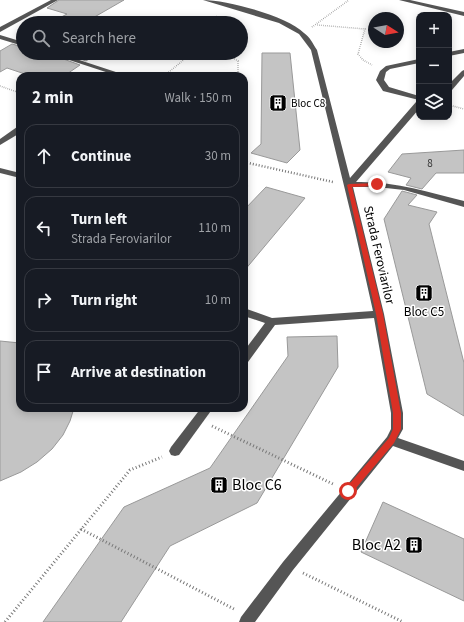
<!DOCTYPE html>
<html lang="en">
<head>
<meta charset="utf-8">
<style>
	:root { --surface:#171b24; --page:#20242c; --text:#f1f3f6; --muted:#9ea1a6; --line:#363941 }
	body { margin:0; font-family:"Source Sans 3",sans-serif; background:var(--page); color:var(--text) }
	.controls { position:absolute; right:12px; top:12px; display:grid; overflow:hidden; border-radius:8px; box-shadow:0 2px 10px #0003 }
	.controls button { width:36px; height:36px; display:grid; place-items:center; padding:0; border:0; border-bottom:1px solid var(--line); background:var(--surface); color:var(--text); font:20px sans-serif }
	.compass { position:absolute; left:368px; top:12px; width:36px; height:36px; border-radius:50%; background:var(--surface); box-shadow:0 2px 10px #0003; rotate:101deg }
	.stop { position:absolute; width:12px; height:12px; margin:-9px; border:3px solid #d93025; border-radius:50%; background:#fff }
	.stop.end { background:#d93025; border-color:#fff; box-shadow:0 1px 4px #0008 }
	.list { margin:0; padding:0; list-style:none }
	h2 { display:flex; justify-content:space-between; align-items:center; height:52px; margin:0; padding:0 16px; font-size:17px }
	h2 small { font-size:13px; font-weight:400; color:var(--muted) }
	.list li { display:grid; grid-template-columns:26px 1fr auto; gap:12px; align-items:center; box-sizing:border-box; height:64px; margin:0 8px 8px; padding:0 8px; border:1px solid var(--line); border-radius:12px }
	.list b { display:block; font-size:15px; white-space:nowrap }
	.list p { margin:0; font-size:13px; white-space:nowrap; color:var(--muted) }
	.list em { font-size:13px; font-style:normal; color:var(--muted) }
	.icon { flex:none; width:22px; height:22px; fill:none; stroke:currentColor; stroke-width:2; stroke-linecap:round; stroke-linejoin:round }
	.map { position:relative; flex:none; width:464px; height:622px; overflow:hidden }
	.search { position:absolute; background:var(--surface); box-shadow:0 2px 10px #0003; left:16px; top:16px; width:232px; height:44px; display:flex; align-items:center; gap:10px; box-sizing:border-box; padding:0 14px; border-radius:22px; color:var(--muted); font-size:15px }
	.panel { position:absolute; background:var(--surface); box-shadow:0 2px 10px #0003; left:16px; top:72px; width:232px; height:340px; border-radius:12px }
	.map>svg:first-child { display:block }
</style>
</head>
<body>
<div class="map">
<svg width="464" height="622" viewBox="0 0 464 622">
	<rect width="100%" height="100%" fill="#fff"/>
	<g fill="#c4c4c4" stroke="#999">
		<path d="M59,0H124L84,23H50L67,14L47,8Z"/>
		<path d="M12,44L23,47V53H47L80,65L64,76H31L7,68L0,72V51Z"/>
		<path d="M63,53H98L86,61Z"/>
		<path d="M262,53H290L300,150L287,163L251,153L261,144Z"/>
		<path d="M464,150V173H436L422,189L406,185L411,178L388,172L402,154Z"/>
		<path d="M266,187L305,198L244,271V210Z"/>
		<path d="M402,191L417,195L408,205L437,212L429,224L464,363V416L427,394L384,219Z"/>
		<path d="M337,336L338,367L257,503L170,546L121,622H43L124,507L210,468L288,356L287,337Z"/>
		<path d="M0,341L20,343V408H74L70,421L63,435L52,449L37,462L21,472L0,481Z"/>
		<path d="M383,502L464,539V601L361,552Z"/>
	</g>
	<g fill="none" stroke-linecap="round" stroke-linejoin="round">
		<g stroke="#777" stroke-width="1.5" stroke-dasharray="0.5 1.5" stroke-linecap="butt">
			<path d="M207,23L217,16"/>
			<path d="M317,25L365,29L358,54L363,60L372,65"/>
			<path d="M312,27L349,0"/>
			<path d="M224,53L238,61V76"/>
			<path d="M164,76L192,53"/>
			<path d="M0,86L20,93"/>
			<path d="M449,105L464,109"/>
			<path d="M244,150V153"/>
		</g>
		<g stroke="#777" stroke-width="2.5" stroke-dasharray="1 2" stroke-linecap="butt">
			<path d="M244,162L333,182"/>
			<path d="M244,191L247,188L244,152"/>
		</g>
		<g stroke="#777" stroke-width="3" stroke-dasharray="1 2.5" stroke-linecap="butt">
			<path d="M212,426L335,485"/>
			<path d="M81,529L234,609"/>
			<path d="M303,573L403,622"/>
			<path d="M5,622L130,470L162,457"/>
		</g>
		<g fill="#555" fill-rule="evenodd">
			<path d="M51,0H58L0,32V27Z"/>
			<path d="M203,0C227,0 287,16 304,33C310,37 313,44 317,50L350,178L416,102H419V109L356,182C394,181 428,192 464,201V207L404,190L377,187H353L384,314L403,413V429L398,438L464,461V471L393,446L293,570L255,622H239L241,617L283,562L387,437L391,429V413L374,318L275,325L248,362L244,363V351L265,323L244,316V308L272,318L373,311L355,231L311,50L299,34L279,23Z"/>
			<path d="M399,0H410L464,12V16Z"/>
			<path d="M112,17L126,19L136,23L112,20L105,23H97L102,19Z"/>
			<path d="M0,35L23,42V46L0,39Z"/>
			<path d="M464,49V53L449,56V52Z"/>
			<path d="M48,53H58L128,76H118Z"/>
			<path d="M419,59V63L390,69L386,72L384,80L389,87L419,96V100L383,91L376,80L380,71L386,66Z"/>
			<path d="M464,70V76L452,90H449V84L462,71Z"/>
			<path d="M17,127H20V133L0,145V139Z"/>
			<path d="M0,168L20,173V178L0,173Z"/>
			<path d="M201,408H213L179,455L175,456L171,455L169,451L171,447Z"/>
		</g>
	</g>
	<path fill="#d93025" d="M377,183L380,184L379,186L352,187L383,314L401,413V429L394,443L351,494L348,495L345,494V489L389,438L393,429V413L376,314L347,185L349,184Z"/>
	<defs>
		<symbol id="building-square" viewBox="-11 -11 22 22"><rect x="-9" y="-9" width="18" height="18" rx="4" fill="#000" stroke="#fff"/><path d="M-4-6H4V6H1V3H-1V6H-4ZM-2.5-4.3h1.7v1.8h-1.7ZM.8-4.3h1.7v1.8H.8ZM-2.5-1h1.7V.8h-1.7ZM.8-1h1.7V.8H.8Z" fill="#fff"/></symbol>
	</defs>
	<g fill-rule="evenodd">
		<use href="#building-square" x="268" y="93" width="20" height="20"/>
		<use href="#building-square" x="414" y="283" width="20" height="20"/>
		<use href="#building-square" x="209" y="475" width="20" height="20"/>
		<use href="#building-square" x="404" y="535" width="20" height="20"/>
	</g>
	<g text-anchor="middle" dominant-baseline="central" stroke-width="3" stroke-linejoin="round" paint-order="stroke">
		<g font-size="11" fill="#000" stroke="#fff" text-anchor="start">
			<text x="291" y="103">Bloc C8</text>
		</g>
		<g font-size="11" fill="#313131">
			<text x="430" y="163">8</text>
		</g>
		<g font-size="13" fill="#000" stroke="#fff">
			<text transform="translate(379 255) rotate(77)">Strada Feroviarilor</text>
		</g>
		<g font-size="13" fill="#000" stroke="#fff">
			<text x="424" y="312">Bloc C5</text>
		</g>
		<g font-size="16" fill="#000" stroke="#fff" text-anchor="start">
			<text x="232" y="485">Bloc C6</text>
			<text x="401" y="545" text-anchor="end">Bloc A2</text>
		</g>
	</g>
</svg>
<div class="controls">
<button>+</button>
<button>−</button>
<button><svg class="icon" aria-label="layers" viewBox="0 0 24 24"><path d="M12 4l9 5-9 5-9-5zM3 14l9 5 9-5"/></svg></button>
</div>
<svg class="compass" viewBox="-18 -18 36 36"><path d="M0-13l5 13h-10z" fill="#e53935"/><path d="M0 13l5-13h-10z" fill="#9ea1a6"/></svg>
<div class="stop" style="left:348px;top:491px"></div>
<div class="stop end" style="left:377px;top:184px"></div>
<div class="search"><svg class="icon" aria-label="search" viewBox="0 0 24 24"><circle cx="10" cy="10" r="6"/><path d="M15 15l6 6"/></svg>Search here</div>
<section class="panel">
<h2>2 min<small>Walk · 150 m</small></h2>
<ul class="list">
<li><svg class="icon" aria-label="ahead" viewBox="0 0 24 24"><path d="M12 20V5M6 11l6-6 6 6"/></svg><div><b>Continue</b></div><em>30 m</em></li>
<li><svg class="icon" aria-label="left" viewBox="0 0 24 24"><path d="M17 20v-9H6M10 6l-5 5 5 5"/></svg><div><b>Turn left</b><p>Strada Feroviarilor</p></div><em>110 m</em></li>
<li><svg class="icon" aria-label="right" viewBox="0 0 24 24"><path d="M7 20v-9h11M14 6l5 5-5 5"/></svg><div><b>Turn right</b></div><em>10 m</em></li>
<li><svg class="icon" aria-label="arrive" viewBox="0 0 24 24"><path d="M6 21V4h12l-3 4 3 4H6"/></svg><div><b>Arrive at destination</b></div></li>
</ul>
</section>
</div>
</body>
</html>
